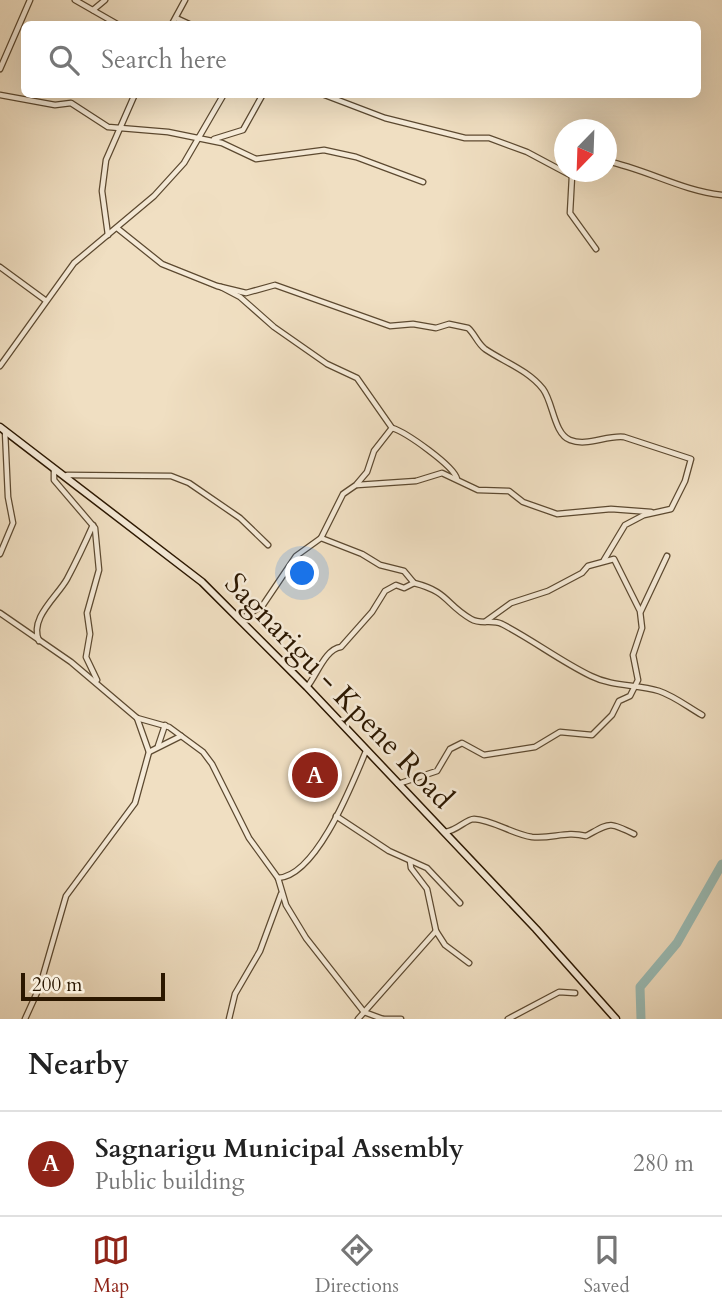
<!DOCTYPE html>
<html lang="en">
<head>
<meta charset="utf-8">
<style>
	:root { --surface:#fff; --page:#f6f6f6; --text:#222; --muted:#767676; --line:#e0e0e0; --accent:#8f2418 }
	body { margin:0; font-family:Cardo,serif; background:var(--page); color:var(--text) }
	.compass { position:absolute; left:554px; top:119px; width:63px; height:63px; border-radius:50%; background:var(--surface); box-shadow:0 7px 28px #0002; rotate:203deg }
	.scale { position:absolute; left:21px; bottom:18px; width:144px; box-sizing:border-box; padding-left:7px; border:4px solid #2b1700; border-top:0; font-size:19px; line-height:24px; white-space:nowrap; color:#2b1700; -webkit-text-stroke:5px #f5ead7; paint-order:stroke }
	.you { position:absolute; left:303px; top:574px; width:24px; height:24px; margin:-18px; border:5px solid #fff; border-radius:50%; background:#1a73e8; box-shadow:0 0 0 10px #1a73e833 }
	.badge { display:grid; place-items:center; width:46px; height:46px; border-radius:50%; background:var(--accent); color:#fff; font-size:23px; font-weight:700 }
	.pin { position:absolute; translate:-50% -50%; border:4px solid #fff; box-shadow:0 2px 7px #0006 }
	.list { margin:0; padding:0; list-style:none }
	h2 { display:flex; justify-content:space-between; align-items:center; height:91px; margin:0; padding:0 28px; font-size:30px }
	h2 small { font-size:23px; font-weight:400; color:var(--muted) }
	.list li { display:grid; grid-template-columns:46px 1fr auto; gap:21px; align-items:center; box-sizing:border-box; height:105px; padding:0 28px; border-top:2px solid var(--line) }
	.list b { display:block; font-size:26px; white-space:nowrap }
	.list p { margin:0; font-size:23px; white-space:nowrap; color:var(--muted) }
	.list em { font-size:23px; font-style:normal; color:var(--muted) }
	.icon { flex:none; width:38px; height:38px; fill:none; stroke:currentColor; stroke-width:2; stroke-linecap:round; stroke-linejoin:round }
	.map { position:relative; flex:none; width:722px; height:1019px; overflow:hidden }
	.search { position:absolute; background:var(--surface); box-shadow:0 7px 28px #0002; left:21px; right:21px; top:21px; height:77px; display:flex; align-items:center; gap:18px; box-sizing:border-box; padding:0 24px; border-radius:10px; color:var(--muted); font-size:26px }
	.sheet { height:196px; background:var(--surface) }
	nav { display:flex; justify-content:space-around; align-items:center; box-sizing:border-box; height:98px; border-top:2px solid var(--line); background:var(--surface); font-size:19px; color:var(--muted) }
	nav a { display:grid; justify-items:center; gap:4px }
	nav .on { color:var(--accent) }
	.map>svg:first-child { display:block }
</style>
</head>
<body>
<div class="map">
<svg width="722" height="1019" viewBox="0 0 722 1019">
	<rect width="100%" height="100%" fill="#f0dfc2"/>
	<filter id="stains"><feTurbulence type="fractalNoise" baseFrequency=".00286" numOctaves="4"/><feColorMatrix values="0 0 0 0 .2 0 0 0 0 .09 0 0 0 0 .02 0 0 0 .5 -.17"/></filter>
	<radialGradient id="worn" r=".72"><stop offset=".6" stop-color="#630" stop-opacity="0"/><stop offset="1" stop-color="#630" stop-opacity=".3"/></radialGradient>
	<g fill="none" stroke-linecap="round" stroke-linejoin="round">
		<path stroke="#9abcb6" stroke-width="9" d="M641,1019L640,987L677,943L722,864"/>
		<defs>
			<g id="street">
				<path d="M75,0L117,24"/>
				<path d="M93,10L105,0"/>
				<path d="M176,18L189,24"/>
				<path d="M172,24L185,0"/>
				<path d="M0,69L30,0"/>
				<path d="M322,94L385,118L465,138H489L527,152L572,176L582,172"/>
				<path d="M0,95L55,105L71,103L108,127L168,132L222,143L256,159L324,150L356,157L423,182"/>
				<path d="M214,139L243,130L263,94"/>
				<path d="M606,161C646,169 682,191 722,195"/>
				<path d="M572,176L570,213L596,249"/>
				<path d="M117,228L162,264L217,286L246,293L275,285L390,326L413,324L436,328L449,324L468,328C475,334 477,343 485,349C504,362 528,370 543,389C553,402 554,434 570,440C587,447 606,435 624,437L691,459L685,481L671,509L644,515L625,525L604,560"/>
				<path d="M108,235L102,191L106,160L135,94"/>
				<path d="M0,267L45,300"/>
				<path d="M221,287L240,297L274,327L327,364L357,378L392,428L374,451L367,472L356,485L343,494L321,538L296,556L263,605L240,620"/>
				<path d="M0,366L74,263L154,196L184,163L224,94"/>
				<path d="M392,428C406,432 454,466 457,479"/>
				<path d="M54,468V480L95,528L99,570L87,613L90,634L86,657L97,680"/>
				<path d="M67,475L171,476L189,483L240,518L268,545"/>
				<path d="M357,485L416,481L442,473L478,490L509,491L523,502L557,514L611,509L651,512"/>
				<path d="M321,538L362,554L380,565L404,571L414,583"/>
				<path d="M0,554L13,523L8,497L5,431"/>
				<path d="M641,611L667,556"/>
				<path d="M0,613L71,662L137,718L169,727L203,752L212,764L249,838L278,878L286,905L306,938L364,1012L383,1019"/>
				<path d="M39,641C29,618 57,597 67,579C76,562 85,543 93,525"/>
				<path d="M307,687C317,675 325,649 341,647L372,612L385,591L396,585L404,588L414,583C449,592 445,604 471,619C481,625 491,619 502,624C533,640 560,661 591,676C613,687 637,684 659,691C674,696 688,707 702,715"/>
				<path d="M158,746L165,725"/>
				<path d="M149,752L181,736"/>
				<path d="M398,784L437,771L450,749L462,743L484,755L535,747L560,732L592,735L612,715L619,701L630,696L638,680L633,655L642,628L640,611L614,559L588,566L582,573L548,591L511,603L486,621"/>
				<path d="M336,816L389,851L427,868L460,903"/>
				<path d="M445,832C457,831 466,819 474,819C493,820 512,834 532,837C553,839 565,831 586,836C610,823 608,821 634,834"/>
				<path d="M410,861L411,868L427,889L436,931"/>
				<path d="M278,878C317,876 353,782 366,751"/>
				<path d="M25,1019L40,986L66,896L135,803L149,752L137,718"/>
				<path d="M229,1019L235,994L260,951L281,894"/>
				<path d="M358,1019L436,931L445,945L469,963"/>
				<path d="M383,1019H401"/>
				<path d="M508,1019L559,992L575,993"/>
			</g>
			<path id="secondary" d="M0,427L202,582L307,687L536,929L616,1019"/>
		</defs>
		<use href="#street" stroke="#5c4930" stroke-width="7"/>
		<use href="#secondary" stroke="#2b1700" stroke-width="9"/>
		<use href="#street" stroke="#f5ead7" stroke-width="4.5"/>
		<use href="#secondary" stroke="#f5ead7" stroke-width="6"/>
	</g>
	<g text-anchor="middle" dominant-baseline="central" stroke-width="5" stroke-linejoin="round" paint-order="stroke">
		<g font-size="30" fill="#2b1700" stroke="#f5ead7">
			<text transform="translate(339 691) rotate(46)">Sagnarigu - Kpene Road</text>
		</g>
	</g>
	<rect width="100%" height="100%" filter="url(#stains)"/>
	<rect width="100%" height="100%" fill="url(#worn)"/>
</svg>
<svg class="compass" viewBox="-18 -18 36 36"><path d="M0-13l5 13h-10z" fill="#e53935"/><path d="M0 13l5-13h-10z" fill="#767676"/></svg>
<div class="scale">200 m</div>
<div class="you"></div>
<div class="pin badge" style="left:315px;top:775px">A</div>
<div class="search"><svg class="icon" aria-label="search" viewBox="0 0 24 24"><circle cx="10" cy="10" r="6"/><path d="M15 15l6 6"/></svg>Search here</div>
</div>
<section class="sheet">
<h2>Nearby<small></small></h2>
<ul class="list">
<li><span class="badge">A</span><div><b>Sagnarigu Municipal Assembly</b><p>Public building</p></div><em>280 m</em></li>
</ul>
</section>
<nav>
<a class="on"><svg class="icon" aria-label="map" viewBox="0 0 24 24"><path d="M3 6l6-2 6 2 6-2v14l-6 2-6-2-6 2zM9 4v14M15 6v14"/></svg>Map</a>
<a><svg class="icon" aria-label="directions" viewBox="0 0 24 24"><path d="M12 3l9 9-9 9-9-9zM9 14v-3h6M13 9l2 2-2 2"/></svg>Directions</a>
<a><svg class="icon" aria-label="saved" viewBox="0 0 24 24"><path d="M7 4h10v16l-5-4-5 4z"/></svg>Saved</a>
</nav>
</body>
</html>
